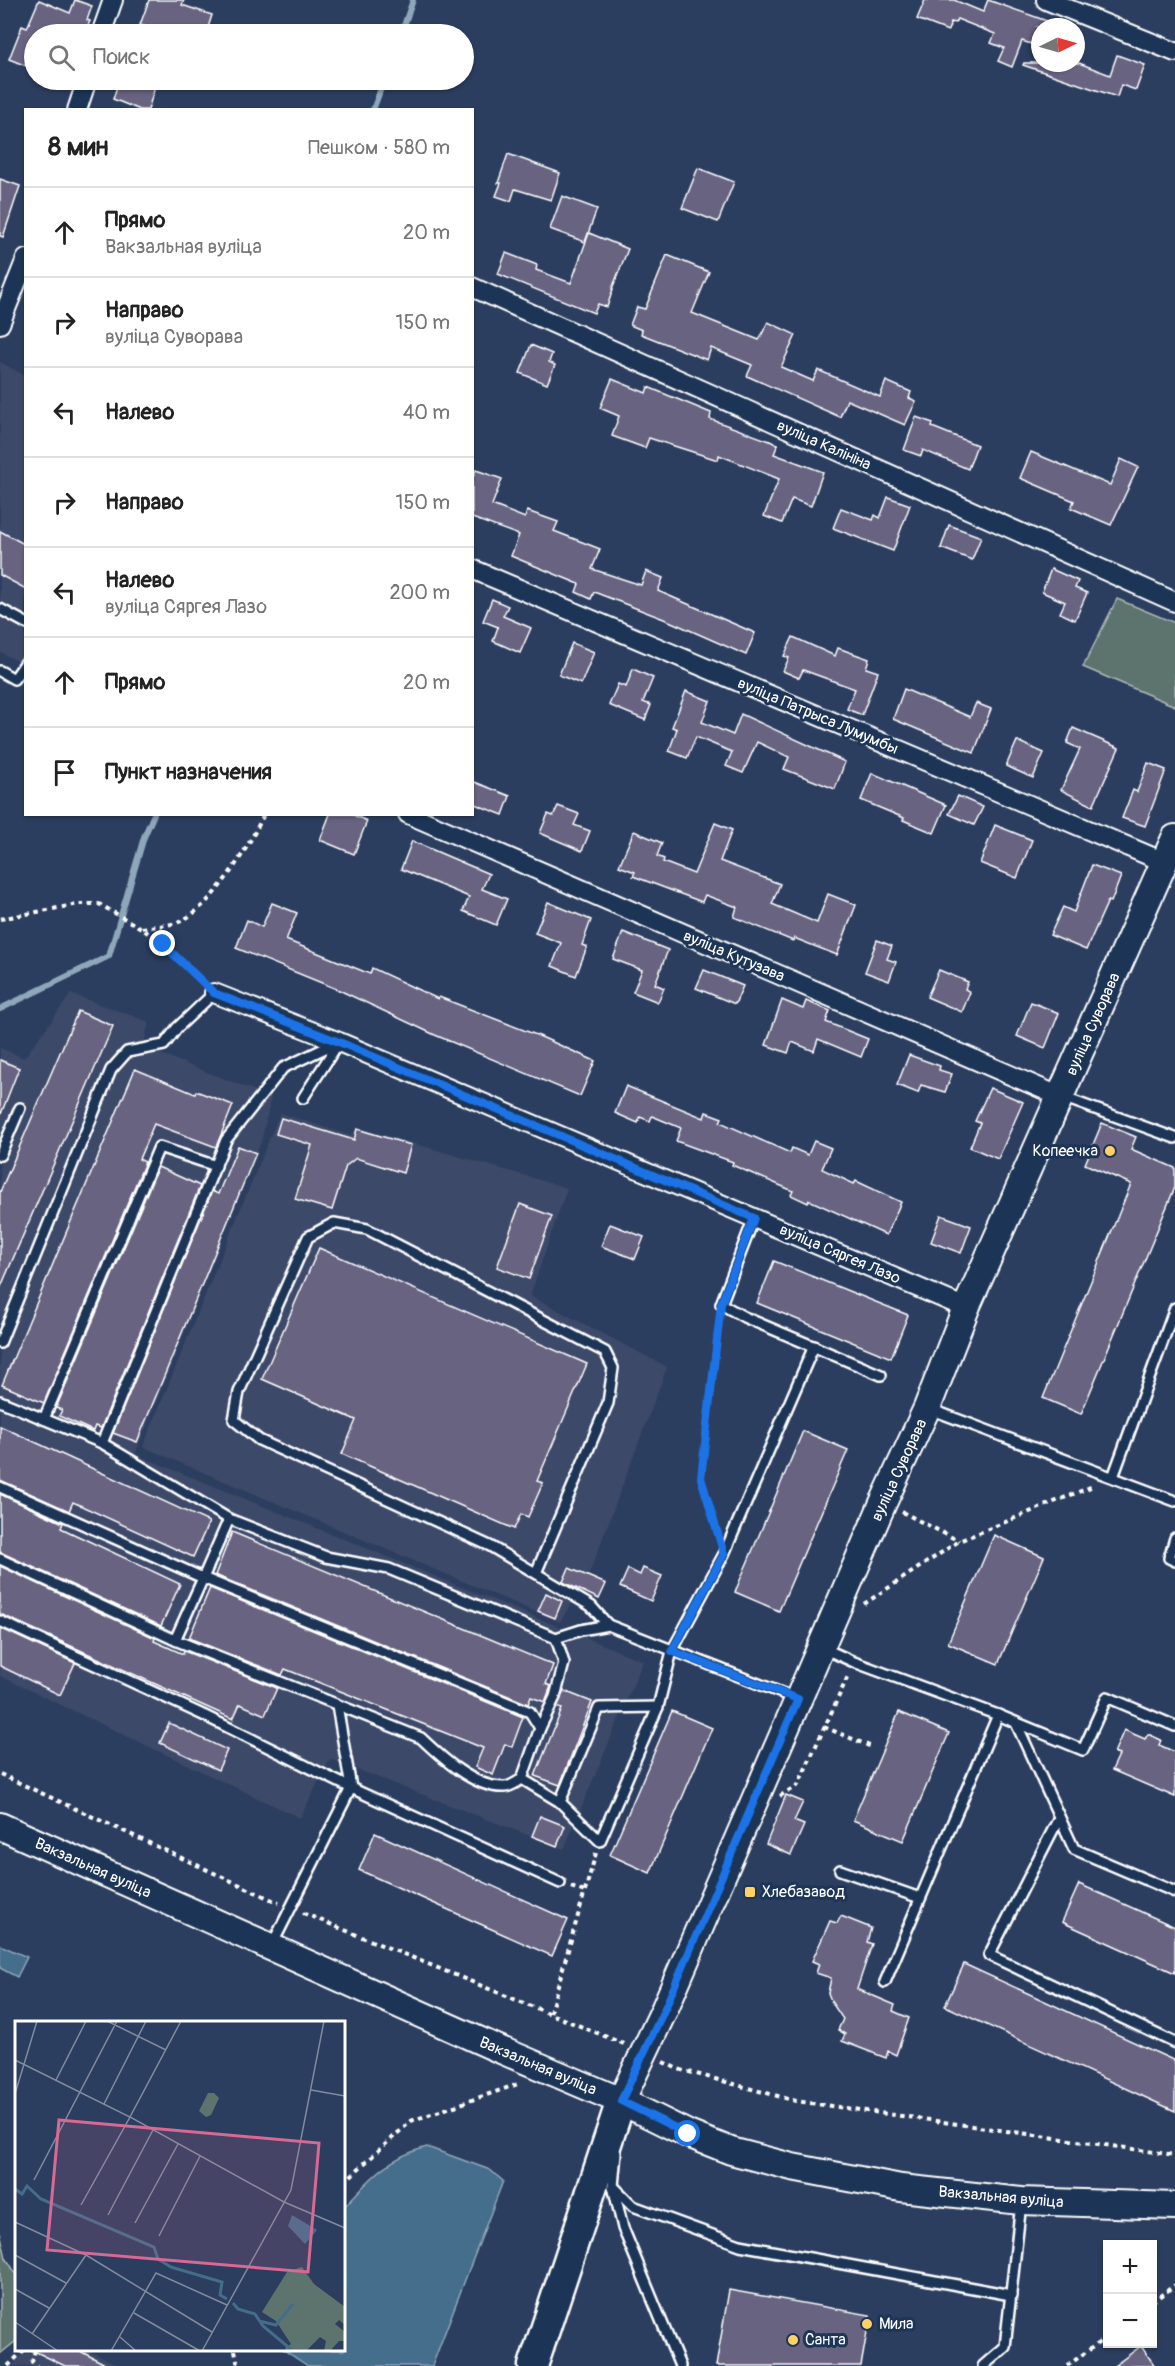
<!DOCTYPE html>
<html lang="ru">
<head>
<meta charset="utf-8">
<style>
	:root { --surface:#fff; --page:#f2f2f2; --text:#222; --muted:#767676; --line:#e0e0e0 }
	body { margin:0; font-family:Pangolin,sans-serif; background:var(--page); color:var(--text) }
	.controls { position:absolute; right:18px; bottom:18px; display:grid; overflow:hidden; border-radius:0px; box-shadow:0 2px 4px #0004 }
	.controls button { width:54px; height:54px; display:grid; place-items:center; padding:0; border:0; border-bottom:2px solid var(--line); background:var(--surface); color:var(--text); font:30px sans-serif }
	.compass { position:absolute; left:1031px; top:18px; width:54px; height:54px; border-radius:50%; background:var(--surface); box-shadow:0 2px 4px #0004; rotate:85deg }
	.stop { position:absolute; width:18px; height:18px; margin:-14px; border:4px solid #1a73e8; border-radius:50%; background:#fff }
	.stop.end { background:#1a73e8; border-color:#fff; box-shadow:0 2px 6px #0008 }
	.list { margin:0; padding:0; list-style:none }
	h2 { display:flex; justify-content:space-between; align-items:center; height:78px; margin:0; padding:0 24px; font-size:26px }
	h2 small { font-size:20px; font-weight:400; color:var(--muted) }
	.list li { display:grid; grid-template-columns:39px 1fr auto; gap:18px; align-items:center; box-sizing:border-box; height:90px; padding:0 24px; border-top:2px solid var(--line) }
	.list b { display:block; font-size:22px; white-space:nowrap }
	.list p { margin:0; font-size:20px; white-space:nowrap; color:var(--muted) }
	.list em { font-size:20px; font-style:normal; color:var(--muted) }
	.icon { flex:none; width:33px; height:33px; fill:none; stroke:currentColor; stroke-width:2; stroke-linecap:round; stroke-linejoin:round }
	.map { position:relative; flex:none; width:1175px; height:2366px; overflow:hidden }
	.search { position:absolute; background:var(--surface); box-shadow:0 2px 4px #0004; left:24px; top:24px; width:450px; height:66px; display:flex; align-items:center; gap:15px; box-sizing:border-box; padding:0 21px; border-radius:33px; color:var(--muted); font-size:22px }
	.panel { position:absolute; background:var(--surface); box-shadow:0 2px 4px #0004; left:24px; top:108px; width:450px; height:708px; border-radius:0px }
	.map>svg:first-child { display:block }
</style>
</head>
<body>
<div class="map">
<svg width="1175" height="2366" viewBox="0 0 1175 2366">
	<rect width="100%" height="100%" fill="#2c3e5f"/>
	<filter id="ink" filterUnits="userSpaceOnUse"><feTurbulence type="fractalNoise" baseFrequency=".0167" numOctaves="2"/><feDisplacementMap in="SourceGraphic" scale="12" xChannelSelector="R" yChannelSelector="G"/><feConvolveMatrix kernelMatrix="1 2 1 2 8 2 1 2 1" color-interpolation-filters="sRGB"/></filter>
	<g filter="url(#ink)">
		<g fill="#3e4969">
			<path d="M0,362L25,376V665L0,652Z"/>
			<path d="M71,994L149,1022L143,1047L271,1097L261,1142L135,1454L643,1661L564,1849L330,1759L300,1818L0,1676V1048L24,1058Z"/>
			<path d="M280,1113L351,1136L357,1127L567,1188L530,1296L667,1367L591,1569L560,1622L143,1447Z"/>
			<path d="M25,2350H87L121,2366H13Z"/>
		</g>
		<g fill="#5d736e" stroke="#aeb9b6" stroke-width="1.5">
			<path d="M1117,599L1175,623V706L1083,667Z"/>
			<path d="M0,2232L6,2258L16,2274V2341L0,2354Z"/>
		</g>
		<g fill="#446d8c" stroke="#8fa7ba" stroke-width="1.5">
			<path d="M0,1945L27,1957L17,1977L0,1968Z"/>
			<path d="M427,2147L490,2170L503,2181L432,2366H308L284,2350H344V2207C370,2179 388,2157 427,2147Z"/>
		</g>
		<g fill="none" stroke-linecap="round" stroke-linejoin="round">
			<g stroke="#8fa7ba" stroke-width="6">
				<path d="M401,34L413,0"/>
				<path d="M373,110L384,80"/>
				<path d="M0,1009L109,956L144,837L154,814"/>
			</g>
		</g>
		<g fill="#676381" stroke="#fff" stroke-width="1.5">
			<path d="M39,0L70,13L75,0L92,6L87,20L90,21L84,34H34V69L9,59L22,26L27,28Z"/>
			<path d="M149,0H184L182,5L212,15L206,34H169L140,25Z"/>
			<path d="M925,0H954L983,12L988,0L1061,26L1038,27L1040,28V47L1022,41L1012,67L998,61L1004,48L991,43L995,34L957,19L955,23L951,22L948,31L917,19Z"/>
			<path d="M1117,55L1145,65L1136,90L1121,85L1117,97L1023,65L1024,63H1079L1110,75Z"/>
			<path d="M119,80H157L148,110H140L113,99Z"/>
			<path d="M508,154L560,173L551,200L515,189L511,201L496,196L501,183H498Z"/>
			<path d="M698,168L734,182L718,222L682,208Z"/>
			<path d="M0,179L20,186L3,237L0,236Z"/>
			<path d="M562,196L597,209L585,242L550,229Z"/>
			<path d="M589,233L628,249L612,289H613L607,307L598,304L594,313L498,274L506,253L537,265L536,270L571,283Z"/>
			<path d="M667,255L709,272L692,313L759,340L768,322L796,335L781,367L813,381L818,370L880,397L886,381L911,392L909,398L916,401L905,425L847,400L840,417L747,376L752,365L711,348L707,360L641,334L642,330L630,325L637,307L645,309Z"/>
			<path d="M531,345L552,354L549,362L555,365L547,384L520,373Z"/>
			<path d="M612,379L646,393L648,387L711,413L710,419L778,444L774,454L823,472L811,506L792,499L782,523L764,516L779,479L719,455L718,460L649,438L645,448L612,436L619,416L600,408Z"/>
			<path d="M916,417L933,423L932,427L977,445L968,469L923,450L921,456L904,450Z"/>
			<path d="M1031,452L1110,485L1121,459L1138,467L1111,525L1071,508L1074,501L1020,478Z"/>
			<path d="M476,470L502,479L492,505L525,518L527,511L558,522L554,531L600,549L592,569L641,585L646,571L663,578L658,591L755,633L746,655L669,621L594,592L591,599L576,592L579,584L511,556L519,535L472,518V479Z"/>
			<path d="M888,497L910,505L893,551L833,528L841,508L873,520L875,515L880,518Z"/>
			<path d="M949,525L981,537L972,560L941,548Z"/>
			<path d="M0,531L26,545V589L0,575Z"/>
			<path d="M1051,569L1078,581L1075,588L1087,593L1075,620L1060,613L1065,602L1042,592Z"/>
			<path d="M492,599L508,606L503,616L531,628L520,653L493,641L498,627L483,621Z"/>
			<path d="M793,637L835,656L838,648L869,659L866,668L878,672L862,715L847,709L855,689L803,670L799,678L783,671L789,658L784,656Z"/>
			<path d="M572,643L594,652L581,684L559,675Z"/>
			<path d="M633,669L653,678L643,702L651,705L645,720L609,705L618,684L626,687Z"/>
			<path d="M904,689L970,717L976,703L991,709L974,753L893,719Z"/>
			<path d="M686,691L710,701L702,722L733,735L741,714L845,762L835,789L784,769L789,757L757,742L743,773L726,766L732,752L696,737L687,758L669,751L677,729L672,727Z"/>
			<path d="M1073,728L1119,748L1093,806L1061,790L1080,749L1067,743Z"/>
			<path d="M1017,741L1044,753L1033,778L1006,766Z"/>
			<path d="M1148,763L1166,770L1145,826L1122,818L1133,790L1137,792Z"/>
			<path d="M872,773L946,805L934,833L903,820L904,818L861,800Z"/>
			<path d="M472,781L510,796L503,815L472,803Z"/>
			<path d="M958,796L983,807L974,825L949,814Z"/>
			<path d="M558,806L579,814L574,825L590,831L582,851L540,833L548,814L553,816Z"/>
			<path d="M330,814H351L367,821L354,854L320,840Z"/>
			<path d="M715,823L732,830L720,861L780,884L772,904L817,923L828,894L856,905L837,955L794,938L793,941L734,917L737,907L705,895L702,902L633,876L635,872L619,866L634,831L662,843L657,856L664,859L663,862L694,874Z"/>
			<path d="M995,825L1032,840L1017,878L980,863Z"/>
			<path d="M412,841L489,874L482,889L507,899L496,925L463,911L469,897L401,869Z"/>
			<path d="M1092,865L1121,876L1111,902L1108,901L1086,950L1050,935L1063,907L1074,912Z"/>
			<path d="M548,902L591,920L582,945L587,947L576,976L552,966L561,943L535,933Z"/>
			<path d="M272,903L297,913L286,940L370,974L372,968L438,999L439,997L539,1036L595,1061L580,1096L435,1035L339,990L236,948L247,920L262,927Z"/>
			<path d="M623,932L668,950L655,984L664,988L658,1002L633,992L642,970L613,959Z"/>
			<path d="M877,940L892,946L887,959L896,962L889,981L865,972Z"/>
			<path d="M704,970L743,986L735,1004L696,988Z"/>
			<path d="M939,970L968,982L965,989L970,992L962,1012L927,997Z"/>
			<path d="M782,1000L803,1009L806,1001L830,1011L826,1022L868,1039L861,1057L818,1039L814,1051L792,1042L788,1053L766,1045Z"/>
			<path d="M1031,1002L1059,1013L1045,1048L1017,1036Z"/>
			<path d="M78,1011L113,1026L0,1289V1192Z"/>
			<path d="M909,1055L940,1066L939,1070L952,1074L945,1092L921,1085L918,1093L897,1085Z"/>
			<path d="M0,1060L19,1068L1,1114H0Z"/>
			<path d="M135,1069L195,1094L196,1091L233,1105L216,1147L154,1124L139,1159L145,1162L44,1403L2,1385Z"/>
			<path d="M626,1086L704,1118L706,1112L722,1118L720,1122L790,1153L792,1148L808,1155L814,1141L831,1148L822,1169L854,1184L856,1181L901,1202L886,1235L809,1200L808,1203L791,1195L793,1191L732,1165L733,1162L676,1141L681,1128L652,1116L650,1121L640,1117L638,1123L615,1113Z"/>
			<path d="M990,1088L1023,1102L998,1159L970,1147L980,1123L975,1121Z"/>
			<path d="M281,1118L354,1140L357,1129L411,1145L403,1173L356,1158L346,1166L332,1210L295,1199L312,1145L276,1134Z"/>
			<path d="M1102,1123L1136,1137L1131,1149L1175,1168V1187L1081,1414L1043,1398L1131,1184L1085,1164Z"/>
			<path d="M238,1146L256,1153L137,1442L113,1433L212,1191L218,1194Z"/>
			<path d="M158,1167L200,1186L101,1428L95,1426L93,1431L59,1416L62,1410L56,1408Z"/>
			<path d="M520,1204L552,1216L529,1279L497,1267Z"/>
			<path d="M941,1215L971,1226L961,1253L931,1242Z"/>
			<path d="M610,1224L644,1237L635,1259L601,1246Z"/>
			<path d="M319,1248L587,1364L537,1481L543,1483L528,1517L521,1514L514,1529L342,1454L356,1420L262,1379Z"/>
			<path d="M774,1261L908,1315L891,1358L757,1303Z"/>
			<path d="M0,1426L209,1522L193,1557L73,1502L69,1511L0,1480Z"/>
			<path d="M803,1431L848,1450L779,1611L735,1592Z"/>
			<path d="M0,1494L63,1523L61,1528L180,1584L161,1626L0,1552Z"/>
			<path d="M232,1532L553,1665L546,1684L551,1686L545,1702L531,1697L528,1704L215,1575Z"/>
			<path d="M994,1535L1044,1557L998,1664L948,1643Z"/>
			<path d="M0,1566L155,1638L154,1641L183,1654L184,1651L277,1688L265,1715L240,1704L233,1719L0,1614Z"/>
			<path d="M569,1568L606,1584L599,1599L563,1582Z"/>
			<path d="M643,1568L662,1576L651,1601L620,1587L628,1569L640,1575Z"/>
			<path d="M210,1588L523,1717L512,1747L505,1744L493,1775L475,1767L483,1748L285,1669L282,1675L189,1638Z"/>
			<path d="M546,1593L562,1601L555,1618L538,1611Z"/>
			<path d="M0,1628L75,1663L60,1695L0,1666Z"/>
			<path d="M564,1691L592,1702L560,1785L535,1776L562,1709L557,1707Z"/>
			<path d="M672,1711L712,1728L650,1873L610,1855Z"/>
			<path d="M899,1712L949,1733L903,1841L853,1820Z"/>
			<path d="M169,1723L227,1750L218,1770L160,1743Z"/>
			<path d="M1124,1730L1145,1739L1148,1734L1161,1740L1159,1745L1175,1752V1797L1112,1770L1119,1755L1114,1753Z"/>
			<path d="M786,1795L803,1802L794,1821L804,1825L791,1855L766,1844Z"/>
			<path d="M540,1816L565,1826L557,1846L532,1836Z"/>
			<path d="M375,1833L568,1920L552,1956L359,1870Z"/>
			<path d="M1079,1884L1175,1927V1973L1062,1922Z"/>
			<path d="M841,1916L871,1928L867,1942L872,1944L857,1989L895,2005L893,2011L909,2018L896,2055L888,2051L886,2058L842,2041L845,2034L838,2030L843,2019L832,2003L828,1993L831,1978L816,1973L819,1964L812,1961L830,1921L837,1923Z"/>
			<path d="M964,1964L1175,2061V2111L945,2006Z"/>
			<path d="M729,2290L870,2315L861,2366H716Z"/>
			<path d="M1141,2346L1155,2366H1114Z"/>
			<path d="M30,2349H76L109,2366H65Z"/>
		</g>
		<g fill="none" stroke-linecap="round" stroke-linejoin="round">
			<defs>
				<g id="lane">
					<path d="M0,609L26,623"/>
					<path d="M0,671L14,679L26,662"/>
					<path d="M1062,1097L1175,1138"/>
					<path d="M303,1098L339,1042"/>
					<path d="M0,1155L20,1108"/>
					<path d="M754,1218L721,1304L744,1317L881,1375"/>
					<path d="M0,1343L111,1070L127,1052L164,1045L177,1028L214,993"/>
					<path d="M0,1401L102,1443L229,1519L326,1557L389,1569L556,1638L581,1630L608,1625L797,1699"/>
					<path d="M930,1409L1175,1501"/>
					<path d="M44,1419L159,1147L216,1166"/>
					<path d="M102,1443L226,1140L283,1068L336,1043"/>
					<path d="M1113,1477L1175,1308"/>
					<path d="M0,1487L203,1578L229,1519"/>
					<path d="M1175,1538L1169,1558L1175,1561"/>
					<path d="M0,1559L175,1640L203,1578L530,1712L540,1728L522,1779C517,1782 510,1787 505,1787C475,1789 441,1757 421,1738L175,1640"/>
					<path d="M536,1573L608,1403L613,1368L605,1352L367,1229L334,1223L308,1237L239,1392L234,1420L259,1440L490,1546L591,1606L608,1625"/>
					<path d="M0,1621L203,1715L351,1788"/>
					<path d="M823,1648L854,1662L998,1715L1083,1750L1107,1697L1175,1726"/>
					<path d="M337,1705L351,1788"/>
					<path d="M1016,1723L1074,1849L1175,1892"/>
					<path d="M540,1728L555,1697L564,1663L556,1638"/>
					<path d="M522,1779L560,1802L599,1708L658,1707"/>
					<path d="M560,1802L600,1841L658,1707L672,1651L724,1554L814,1346"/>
					<path d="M1059,1818L989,1955L1175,2043"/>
					<path d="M840,1870L920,1898"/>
					<path d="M272,1945L351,1788L560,1883"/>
					<path d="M885,1982L998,1715"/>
					<path d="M616,2153L613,2186L623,2228L680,2366"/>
					<path d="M613,2186L633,2206L740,2245L1011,2295"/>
					<path d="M983,2366L1005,2347L1021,2203"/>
				</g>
				<g id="street">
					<path d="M1046,0L1175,52"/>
					<path d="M101,34L113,0"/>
					<path d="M77,110L87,80"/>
					<path d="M472,287L1175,602"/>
					<path d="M0,324L26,259"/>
					<path d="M472,569L1164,862"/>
					<path d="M408,814L1061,1097"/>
					<path d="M214,993L339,1042L966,1308"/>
				</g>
				<g id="secondary">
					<path d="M0,1826L494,2047L621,2101L688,2134L731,2151L792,2167L901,2188L1021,2201L1175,2206"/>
					<path d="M621,2101L665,2008L883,1503L927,1408L966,1308L1175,838"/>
				</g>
				<path id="primary" d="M533,2366L621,2101"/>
			</defs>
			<use href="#lane" stroke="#fff" stroke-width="14"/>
			<use href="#street" stroke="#fff" stroke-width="22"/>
			<use href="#secondary" stroke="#fff" stroke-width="30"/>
			<use href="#primary" stroke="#fff" stroke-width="33"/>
			<g stroke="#fff" stroke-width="4" stroke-dasharray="4.5 4.5" stroke-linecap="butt">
				<path d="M0,919L79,904H99L141,928L163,944L202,981"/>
				<path d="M142,928C154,926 172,926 183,920C216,902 248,848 264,814"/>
				<path d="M902,1512L959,1541"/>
				<path d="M718,1533L701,1478L720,1319"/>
				<path d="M864,1604L959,1541L1093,1486"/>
				<path d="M824,1727L872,1747"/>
				<path d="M0,1774L279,1903"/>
				<path d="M780,1796L798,1785L849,1674"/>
				<path d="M571,1887L585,1892"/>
				<path d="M303,1913L624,2044"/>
				<path d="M550,2013L596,1853"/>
				<path d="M663,2062L678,2069L796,2101L1175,2155"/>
				<path d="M344,2182L411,2121L521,2083"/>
				<path d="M1152,2302L1175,2285"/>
				<path d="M35,2350L32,2362L37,2366"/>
				<path d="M235,2350L238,2366"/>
				<path d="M8,2366L24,2350"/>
				<path d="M1067,2366L1108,2336"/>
			</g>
			<use href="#lane" stroke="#1d3557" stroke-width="9"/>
			<use href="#street" stroke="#1d3557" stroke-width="18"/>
			<use href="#secondary" stroke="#1d3557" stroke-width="26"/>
			<use href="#primary" stroke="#1d3557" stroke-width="28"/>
		</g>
	</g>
	<g fill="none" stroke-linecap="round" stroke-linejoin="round" filter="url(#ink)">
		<path stroke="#1a73e8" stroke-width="8" d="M163,944L214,993L339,1042L754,1218L721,1304L701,1478L724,1554L672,1651L798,1699L665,2008L621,2101L688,2134"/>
	</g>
	<g fill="#ffd166" stroke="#1d3557" stroke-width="2">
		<circle cx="1110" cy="1151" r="6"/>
		<rect x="744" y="1886" width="12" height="12" rx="3"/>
		<circle cx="867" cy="2324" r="6"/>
		<circle cx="793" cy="2340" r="6"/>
	</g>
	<g text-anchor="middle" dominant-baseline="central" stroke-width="6" stroke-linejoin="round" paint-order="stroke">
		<g font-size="16" fill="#fff" stroke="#1d3557">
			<text transform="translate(824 445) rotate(24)">вуліца Калініна</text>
			<text transform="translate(818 716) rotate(23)">вуліца Патрыса Лумумбы</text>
			<text transform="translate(734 956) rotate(23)">вуліца Кутузава</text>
			<text transform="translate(1093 1024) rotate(-66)">вуліца Суворава</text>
			<text transform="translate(840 1254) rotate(23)">вуліца Сяргея Лазо</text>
			<text transform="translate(899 1470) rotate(-65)">вуліца Суворава</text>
			<text transform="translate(93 1868) rotate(24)">Вакзальная вуліца</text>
			<text transform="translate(538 2066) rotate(23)">Вакзальная вуліца</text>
			<text transform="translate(1001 2197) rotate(5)">Вакзальная вуліца</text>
		</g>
		<g font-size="16" fill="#fff" stroke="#1d3557" text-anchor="start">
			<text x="1098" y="1151" text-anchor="end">Копеечка</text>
			<text x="762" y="1892">Хлебазавод</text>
			<text x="879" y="2324">Мила</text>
			<text x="805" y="2340">Санта</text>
		</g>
	</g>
	<g transform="translate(15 2021)">
		<rect width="330" height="330" fill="#2c3e5f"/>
		<path d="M193,72H199L204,77L196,94L191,96L184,90ZM287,246L299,263L330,286V304L324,299L320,303L330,311V320H324L315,330H309L311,320L305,316L291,330H272L270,327L276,323L261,300L247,291L272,251Z" fill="#5d736e"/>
		<path d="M277,194L302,209L290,223L273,205Z" fill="#446d8c"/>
		<path fill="none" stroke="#446d8c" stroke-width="3" d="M0,168L7,173L12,165L26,178L139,226L143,238L156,246L207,261L205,274L212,278M218,282L223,288L240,293L248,305L278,330M244,300L261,304L278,283"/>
		<path fill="none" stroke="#808b9f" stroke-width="1.5" d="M92,0L151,29M166,0L115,96L269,181L330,207M0,39L115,96L66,184M41,59L71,0M296,69L330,75M0,73L22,0M89,83L131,0M19,159L102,0M93,194L138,109M0,201L71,234L197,311M120,202L163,123M144,215L185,135M0,234L51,262M0,268L34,287M119,292L185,330M0,301L43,330M17,313L71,234M105,316L121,330M96,330L141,252L212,284M187,330L276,169L309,0"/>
		<path fill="#d76994" fill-opacity="0.15" stroke="#d76994" stroke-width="3" d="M44,99L304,122L293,251L32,229Z"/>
		<rect width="330" height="330" fill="none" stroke="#fff" stroke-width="3"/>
	</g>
</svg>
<div class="controls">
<button>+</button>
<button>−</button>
</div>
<svg class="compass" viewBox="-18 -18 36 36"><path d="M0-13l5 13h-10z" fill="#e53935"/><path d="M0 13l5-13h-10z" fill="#767676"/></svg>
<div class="stop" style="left:688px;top:2134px"></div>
<div class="stop end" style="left:163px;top:944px"></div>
<div class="search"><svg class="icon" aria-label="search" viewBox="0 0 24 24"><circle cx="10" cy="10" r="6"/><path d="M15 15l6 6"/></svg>Поиск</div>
<section class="panel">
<h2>8 мин<small>Пешком · 580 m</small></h2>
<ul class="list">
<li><svg class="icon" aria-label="ahead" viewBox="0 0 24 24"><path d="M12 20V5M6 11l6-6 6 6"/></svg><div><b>Прямо</b><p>Вакзальная вуліца</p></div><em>20 m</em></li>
<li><svg class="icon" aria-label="right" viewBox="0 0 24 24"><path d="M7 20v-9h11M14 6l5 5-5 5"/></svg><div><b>Направо</b><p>вуліца Суворава</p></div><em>150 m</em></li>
<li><svg class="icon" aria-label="left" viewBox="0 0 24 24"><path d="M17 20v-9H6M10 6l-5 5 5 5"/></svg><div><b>Налево</b></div><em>40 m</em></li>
<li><svg class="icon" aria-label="right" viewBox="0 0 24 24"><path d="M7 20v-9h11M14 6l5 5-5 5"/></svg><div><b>Направо</b></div><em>150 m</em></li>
<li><svg class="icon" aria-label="left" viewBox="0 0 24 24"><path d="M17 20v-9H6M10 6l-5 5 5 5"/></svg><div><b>Налево</b><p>вуліца Сяргея Лазо</p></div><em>200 m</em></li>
<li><svg class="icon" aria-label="ahead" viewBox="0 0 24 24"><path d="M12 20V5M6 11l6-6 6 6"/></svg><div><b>Прямо</b></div><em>20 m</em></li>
<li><svg class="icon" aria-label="arrive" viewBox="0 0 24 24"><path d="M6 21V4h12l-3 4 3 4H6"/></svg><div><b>Пункт назначения</b></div></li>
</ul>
</section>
</div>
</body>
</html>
